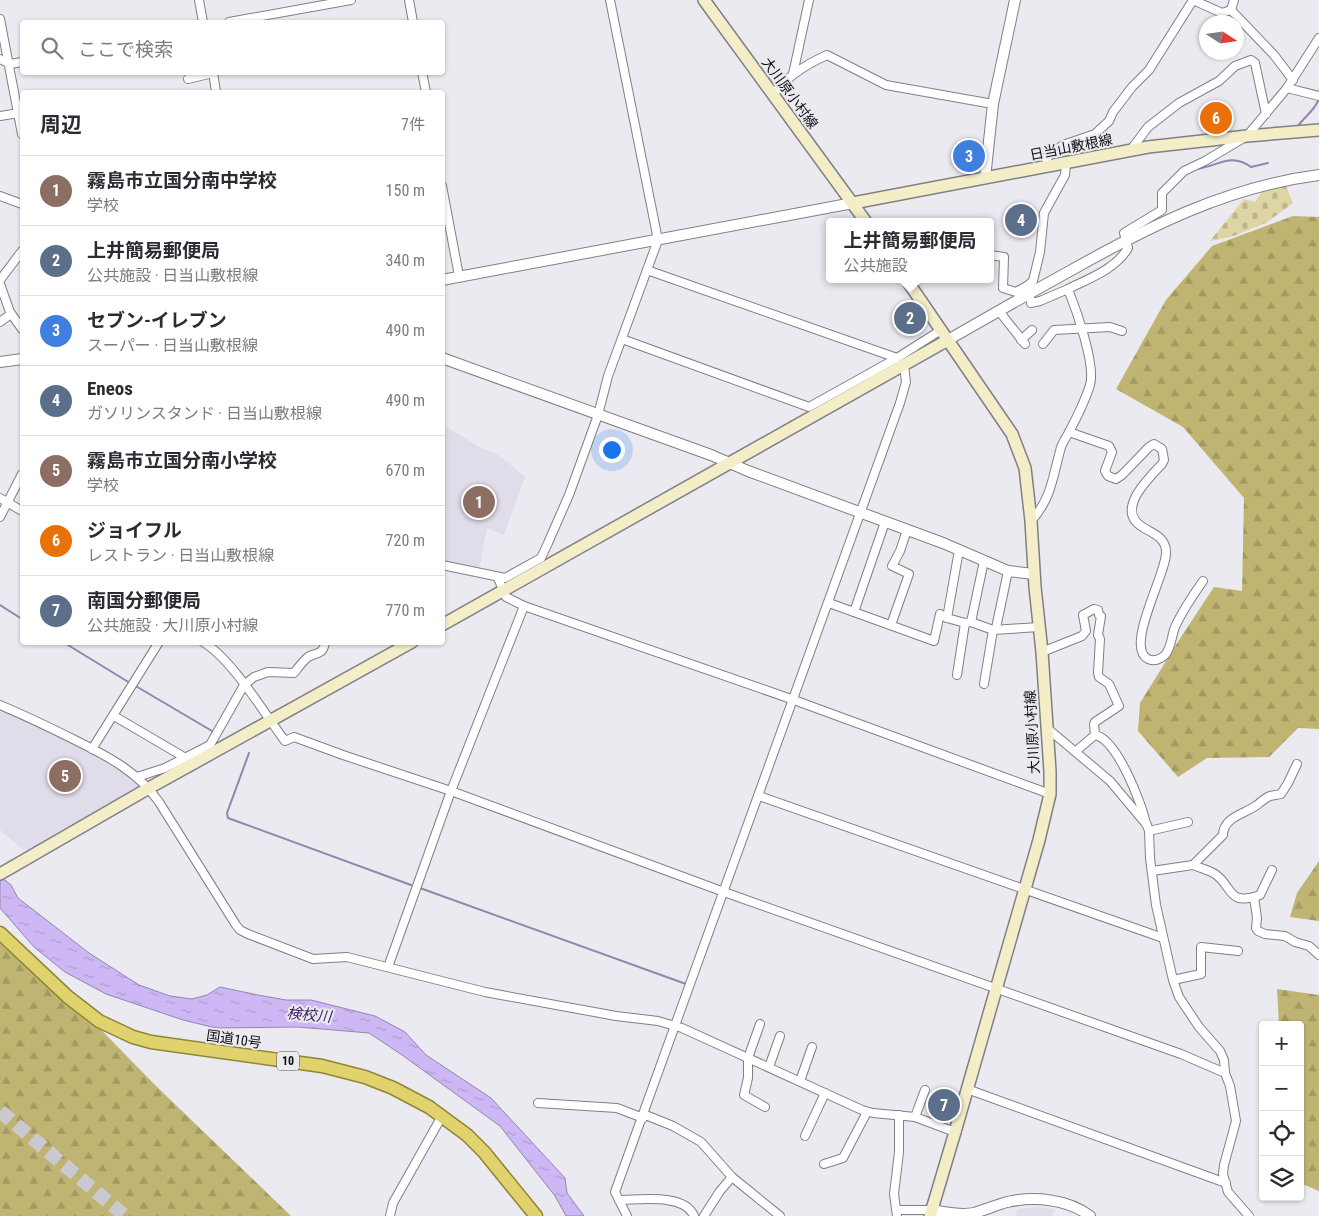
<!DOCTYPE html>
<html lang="ja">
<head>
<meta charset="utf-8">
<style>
	:root { --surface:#fff; --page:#f2f2f3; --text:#2b2b33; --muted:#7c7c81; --line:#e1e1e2; --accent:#111827 }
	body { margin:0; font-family:"Roboto Condensed","Noto Sans JP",sans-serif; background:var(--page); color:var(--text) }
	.controls { position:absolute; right:15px; bottom:15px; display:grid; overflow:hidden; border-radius:5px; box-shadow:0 1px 4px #0004 }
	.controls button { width:45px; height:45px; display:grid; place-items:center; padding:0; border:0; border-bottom:1px solid var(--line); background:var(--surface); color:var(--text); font:25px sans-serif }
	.compass { position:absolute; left:1199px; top:15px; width:45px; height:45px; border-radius:50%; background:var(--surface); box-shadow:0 1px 4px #0004; rotate:102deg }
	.you { position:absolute; left:611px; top:449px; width:18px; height:18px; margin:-12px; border:4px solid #fff; border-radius:50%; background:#1a73e8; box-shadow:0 0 0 8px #1a73e833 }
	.badge { display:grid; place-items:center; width:32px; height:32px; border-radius:50%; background:var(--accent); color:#fff; font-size:16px; font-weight:700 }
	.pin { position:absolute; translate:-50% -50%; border:2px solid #fff; box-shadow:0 1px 5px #0006 }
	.popup { position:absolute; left:826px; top:218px; width:168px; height:65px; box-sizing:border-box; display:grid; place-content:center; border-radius:5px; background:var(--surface); filter:drop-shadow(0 1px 4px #0005); font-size:16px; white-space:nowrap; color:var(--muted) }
	.popup b { font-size:19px; color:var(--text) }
	.popup::after { content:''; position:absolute; left:50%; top:100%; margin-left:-10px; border:10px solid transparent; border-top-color:var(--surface) }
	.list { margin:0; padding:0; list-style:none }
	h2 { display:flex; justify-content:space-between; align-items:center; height:65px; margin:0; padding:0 20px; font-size:21px }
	h2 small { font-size:16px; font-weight:400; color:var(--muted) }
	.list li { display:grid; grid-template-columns:32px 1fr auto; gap:15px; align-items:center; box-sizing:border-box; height:70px; padding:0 20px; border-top:1px solid var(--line) }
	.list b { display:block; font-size:19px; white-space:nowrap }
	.list p { margin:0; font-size:16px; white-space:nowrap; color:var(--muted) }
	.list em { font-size:16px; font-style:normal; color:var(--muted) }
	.icon { flex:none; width:28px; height:28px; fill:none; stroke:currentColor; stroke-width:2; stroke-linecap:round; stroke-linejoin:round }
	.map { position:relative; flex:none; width:1319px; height:1216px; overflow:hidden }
	.search { position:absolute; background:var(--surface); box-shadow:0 1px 4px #0004; left:20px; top:20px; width:425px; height:55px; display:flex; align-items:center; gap:12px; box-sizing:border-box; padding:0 18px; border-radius:5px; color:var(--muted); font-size:19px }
	.panel { position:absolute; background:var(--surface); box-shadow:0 1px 4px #0004; left:20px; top:90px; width:425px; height:555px; border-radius:5px }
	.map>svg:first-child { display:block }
</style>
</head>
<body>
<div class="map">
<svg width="1319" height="1216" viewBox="0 0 1319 1216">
	<defs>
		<pattern id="forest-firs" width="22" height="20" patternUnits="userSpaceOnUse" patternTransform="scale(1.25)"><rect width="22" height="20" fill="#bfb472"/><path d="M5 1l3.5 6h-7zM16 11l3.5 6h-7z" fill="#a39a62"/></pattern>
		<pattern id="cemetery-stones" width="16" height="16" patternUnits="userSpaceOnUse" patternTransform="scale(1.25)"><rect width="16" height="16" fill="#ddd5a3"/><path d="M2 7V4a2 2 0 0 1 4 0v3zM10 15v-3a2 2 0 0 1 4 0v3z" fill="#bcb68b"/></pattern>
		<pattern id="water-ripples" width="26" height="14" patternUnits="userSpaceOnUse" patternTransform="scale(1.25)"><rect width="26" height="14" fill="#cdb7f5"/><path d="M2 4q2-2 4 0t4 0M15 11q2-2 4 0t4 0" fill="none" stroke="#af9cd1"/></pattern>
	</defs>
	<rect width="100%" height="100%" fill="#eceaf1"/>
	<g fill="#e0dce9">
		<path d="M442,424L481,448L495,453L512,466L525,477L504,535L487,528L479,570L443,561Z"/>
		<path d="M0,708L49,730L118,768L142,784L30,851L22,849L0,830Z"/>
		<path d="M1037,1207L1055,1209L1052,1216H1015L1018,1209Z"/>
	</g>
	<g fill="url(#forest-firs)">
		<path d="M1293,216L1319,217V729L1298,728L1269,757L1207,758L1178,777L1138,731L1140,703L1181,637L1214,587L1242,591L1244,498L1183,427L1116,389L1166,300L1212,246Z"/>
		<path d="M1319,861V921L1290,917L1297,893Z"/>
		<path d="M0,940L77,1005L154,1084L291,1216H0Z"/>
		<path d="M1277,989L1319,995V1191L1300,1183V1025H1279Z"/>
	</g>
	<path fill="url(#cemetery-stones)" d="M1286,186L1293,203L1266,223L1231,237L1210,241L1244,199L1255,202L1265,187Z"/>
	<path fill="url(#water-ripples)" stroke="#9384b0" d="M0,876L11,885L18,898L89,953L139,985L170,996L192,999L207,995L220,987L258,995L286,1000H311L375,1016L405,1032L426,1055L491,1098L565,1178L567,1193L584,1216H566L555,1196L500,1126L402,1055L369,1033L298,1027L216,1028L183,1020L106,994L65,972L34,947L0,908Z"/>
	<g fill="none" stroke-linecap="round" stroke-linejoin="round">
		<g stroke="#9384b0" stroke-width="2">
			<path d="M1298,126C1304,117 1313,112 1318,101"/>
			<path d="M1197,169C1218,166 1231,152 1251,167L1268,163"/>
			<path d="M0,605L22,619"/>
			<path d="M63,642L130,683"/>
			<path d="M134,685L212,731"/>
			<path d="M249,753L227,813L228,818L411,885"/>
			<path d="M420,888L686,984"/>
		</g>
		<path stroke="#cac9cf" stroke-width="14" stroke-dasharray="14 7" stroke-linecap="butt" d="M0,1111L125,1216"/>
		<defs>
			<g id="minor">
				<path d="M199,0L203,22"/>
				<path d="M409,0L413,22"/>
				<path d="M1193,0L1222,13L1231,10L1274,55L1293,80"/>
				<path d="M1231,10L1234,0"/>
				<path d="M0,19L22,134"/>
				<path d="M229,22L351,0"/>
				<path d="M0,59L10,64L22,62"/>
				<path d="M213,72L216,92"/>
				<path d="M422,72L426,92"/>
				<path d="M793,74L809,0"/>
				<path d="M188,79L213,73"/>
				<path d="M1287,88L1319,96"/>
				<path d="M773,95C786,77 807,64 827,55L886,85L993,104"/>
				<path d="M0,116L19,113"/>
				<path d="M1130,151L1148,127L1179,103L1219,81L1235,66L1251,60L1255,63L1266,114"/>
				<path d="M1047,167V157L1063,145L1095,134L1109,121L1113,112L1132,87L1149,70L1193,0"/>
				<path d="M442,186L459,276"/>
				<path d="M0,196L22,204"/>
				<path d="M990,255L1004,257L1003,288L1016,292L1027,286L1031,303L1040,301L1068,289"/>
				<path d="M647,270L897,358"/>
				<path d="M0,280L22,251"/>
				<path d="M0,284L10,312L22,329"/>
				<path d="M1027,286L1033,281L1040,252L1044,213L1065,175L1066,163"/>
				<path d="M999,311L1025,344"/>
				<path d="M0,322L11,314"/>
				<path d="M622,339L809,407L897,358L941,330"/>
				<path d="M1021,340L1032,330"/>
				<path d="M1043,344L1054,330L1110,327L1122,331"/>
				<path d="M1069,432L1109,446L1112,452L1105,471L1108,476L1116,479L1122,475L1149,447L1154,444L1162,449L1164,460L1162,464C1147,480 1114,511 1144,528C1154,534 1166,538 1166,552C1167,573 1124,647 1148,659C1154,662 1161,659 1165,655C1173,646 1171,632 1177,623C1184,608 1194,594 1203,581"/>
				<path d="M0,498L22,511"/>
				<path d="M0,517L22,474"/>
				<path d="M1031,521C1051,500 1053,476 1060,451C1061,445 1065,439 1068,434C1076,419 1085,401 1090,385C1096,365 1076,309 1068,289C1088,279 1116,269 1128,248L1124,233L1162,210V193L1184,171L1205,161L1247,136L1287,88L1319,38"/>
				<path d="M959,550L947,618L965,623L971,622L993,630L1039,627"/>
				<path d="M442,565L505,578L541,558L548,543L569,495L598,415L608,376L658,240L610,0"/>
				<path d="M498,578L506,597L524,606L794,700L1050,794"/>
				<path d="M829,603L934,641L940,614L947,618"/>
				<path d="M854,612L885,522"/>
				<path d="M971,622L984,561"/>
				<path d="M891,625L909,574L892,566L900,551L907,530"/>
				<path d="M996,628L1008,571"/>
				<path d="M203,642C232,659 264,713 285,741L294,737L343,755L451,791L724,892L1181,1054L1225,1073"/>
				<path d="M1042,652L1082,636L1086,631L1083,615L1094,609L1098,610L1099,615L1101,616L1098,635L1100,639L1098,673L1099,677L1109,684L1119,706L1095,722L1094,724L1095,735"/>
				<path d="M957,675L965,623"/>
				<path d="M984,684L993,630"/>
				<path d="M0,705C26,716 51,728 77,741C109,757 138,772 159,802L236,925L240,930L248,934L313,959L347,957L485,992L616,1016L658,1021L682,1028L862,1110L873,1113L915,1117L955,1132"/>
				<path d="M114,716L184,757"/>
				<path d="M1047,728L1110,781L1147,825L1149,831L1150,858L1156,905L1173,980L1179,997L1199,1027L1220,1051L1224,1060L1225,1073L1230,1086L1236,1121L1224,1165L1223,1174L1228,1192L1249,1216"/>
				<path d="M92,749L159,642"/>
				<path d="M1076,751L1095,735C1117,739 1142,804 1146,824"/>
				<path d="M137,777L165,768L210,745L244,685L254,677L268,672L294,673C298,668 303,661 308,657C316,652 323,656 325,642"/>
				<path d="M759,796L1163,938"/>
				<path d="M1149,831L1188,822"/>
				<path d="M1193,865C1200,868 1209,870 1215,874C1233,886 1227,907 1260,895L1272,870"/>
				<path d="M1152,871L1193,865L1223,835C1223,817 1245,814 1257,805C1261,802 1265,798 1270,796C1274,795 1277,795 1281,794L1288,783L1297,764"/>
				<path d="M1254,897L1257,918L1256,928L1258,931L1265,934L1285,936L1295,942L1309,946L1319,955"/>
				<path d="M388,967L451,791L524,606"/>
				<path d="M1173,980L1201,974V947L1238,951"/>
				<path d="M760,1024L748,1058V1078L744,1095L765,1107"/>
				<path d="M769,1067L780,1036"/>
				<path d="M800,1081L812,1047"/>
				<path d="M967,1089L1226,1183"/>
				<path d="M538,1103L617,1108L643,1118"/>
				<path d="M915,1117L925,1090"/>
				<path d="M805,1136L825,1093"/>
				<path d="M824,1164L843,1158L867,1112"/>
				<path d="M619,1200C639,1200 685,1193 694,1216"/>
				<path d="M897,1210H931"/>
				<path d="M390,1216L393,1203L442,1116"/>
				<path d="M627,1216L615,1192L643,1114"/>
				<path d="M704,1216L720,1191L732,1177"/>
				<path d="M780,1216L732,1177L701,1142L673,1126L643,1114L900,403L906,382L904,365"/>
				<path d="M897,1216L894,1194L899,1152V1115"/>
			</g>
			<g id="tertiary">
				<path d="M985,178L993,104L1015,0"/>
				<path d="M442,280L853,203"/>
				<path d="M948,340C988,317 1028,294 1068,272C1148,227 1226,187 1319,175"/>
				<path d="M442,358L711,455L748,471L943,543L1008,571L1034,574"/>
				<path d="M0,362L22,359"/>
				<path d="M931,1210C945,1212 960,1216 974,1213C985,1210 996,1205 1007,1202C1034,1196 1068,1199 1090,1216"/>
			</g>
			<g id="secondary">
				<path d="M704,0L866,222"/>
				<path d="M853,203L1148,147L1247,136L1319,130"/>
				<path d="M906,279L1012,434L1025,468L1031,521L1035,587L1042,652L1050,771V794L1039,840L955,1132"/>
				<path d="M442,625L948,340"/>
				<path d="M0,874L149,788L412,642"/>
				<path d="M930,1216L955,1132"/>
			</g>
			<path id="trunk" d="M0,933L68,997L99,1021L133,1037L151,1042L322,1066L365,1077L393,1088L429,1107L467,1135L484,1152L536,1216"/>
		</defs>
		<use href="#minor" stroke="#817f85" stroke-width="10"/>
		<use href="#tertiary" stroke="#817f85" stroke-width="12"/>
		<use href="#secondary" stroke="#817f85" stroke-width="14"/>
		<use href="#trunk" stroke="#918534" stroke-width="15"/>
		<use href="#minor" stroke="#fff" stroke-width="8"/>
		<use href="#tertiary" stroke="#fff" stroke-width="10"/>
		<use href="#secondary" stroke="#f4eec8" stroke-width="11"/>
		<use href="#trunk" stroke="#e0d26c" stroke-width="12"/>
	</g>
	<g text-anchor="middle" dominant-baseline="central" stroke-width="4" stroke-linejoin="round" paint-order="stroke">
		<rect fill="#eceaf1" stroke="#4f4f52" stroke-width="1" x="277" y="1051.5" width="22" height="19" rx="4"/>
		<g font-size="12" font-weight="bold" fill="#0c0c0e">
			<text x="288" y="1061">10</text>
		</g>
		<g font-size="14" fill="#0c0c0e" stroke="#eceaf1">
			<text transform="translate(790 93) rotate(54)">大川原小村線</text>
			<text transform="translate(1071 147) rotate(-11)">日当山敷根線</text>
			<text transform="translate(1032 732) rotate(-93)">大川原小村線</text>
			<text transform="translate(234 1039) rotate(8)">国道10号</text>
		</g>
		<g font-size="15" font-style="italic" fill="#3f2066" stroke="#eceaf1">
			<text transform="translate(309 1015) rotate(5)">検校川</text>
		</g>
	</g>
</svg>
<div class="controls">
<button>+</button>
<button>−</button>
<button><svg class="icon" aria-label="locate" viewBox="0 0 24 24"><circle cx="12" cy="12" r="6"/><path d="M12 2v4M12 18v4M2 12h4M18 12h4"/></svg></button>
<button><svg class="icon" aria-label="layers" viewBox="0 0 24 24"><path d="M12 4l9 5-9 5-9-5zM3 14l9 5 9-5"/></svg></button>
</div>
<svg class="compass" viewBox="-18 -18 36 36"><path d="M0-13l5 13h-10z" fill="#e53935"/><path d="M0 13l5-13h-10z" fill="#7c7c81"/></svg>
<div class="you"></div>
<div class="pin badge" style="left:479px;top:502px;background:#8d6e63">1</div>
<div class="pin badge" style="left:910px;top:318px;background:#5c6f8a">2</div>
<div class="popup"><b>上井簡易郵便局</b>公共施設</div>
<div class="pin badge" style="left:969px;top:156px;background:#3f7fe0">3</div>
<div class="pin badge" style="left:1021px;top:220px;background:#5c6f8a">4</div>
<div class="pin badge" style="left:65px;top:776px;background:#8d6e63">5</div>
<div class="pin badge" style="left:1216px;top:118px;background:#e8710a">6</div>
<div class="pin badge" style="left:944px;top:1105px;background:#5c6f8a">7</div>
<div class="search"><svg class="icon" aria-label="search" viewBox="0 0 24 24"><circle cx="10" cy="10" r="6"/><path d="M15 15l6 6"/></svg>ここで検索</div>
<section class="panel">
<h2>周辺<small>7件</small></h2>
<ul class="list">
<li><span class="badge" style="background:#8d6e63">1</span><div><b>霧島市立国分南中学校</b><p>学校</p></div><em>150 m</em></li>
<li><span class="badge" style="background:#5c6f8a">2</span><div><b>上井簡易郵便局</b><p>公共施設 · 日当山敷根線</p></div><em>340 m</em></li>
<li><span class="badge" style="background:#3f7fe0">3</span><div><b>セブン-イレブン</b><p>スーパー · 日当山敷根線</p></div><em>490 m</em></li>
<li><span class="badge" style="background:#5c6f8a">4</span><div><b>Eneos</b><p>ガソリンスタンド · 日当山敷根線</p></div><em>490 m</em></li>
<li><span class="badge" style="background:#8d6e63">5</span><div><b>霧島市立国分南小学校</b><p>学校</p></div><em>670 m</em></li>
<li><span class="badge" style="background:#e8710a">6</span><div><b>ジョイフル</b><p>レストラン · 日当山敷根線</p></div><em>720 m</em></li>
<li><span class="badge" style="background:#5c6f8a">7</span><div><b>南国分郵便局</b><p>公共施設 · 大川原小村線</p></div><em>770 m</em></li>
</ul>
</section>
</div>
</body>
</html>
